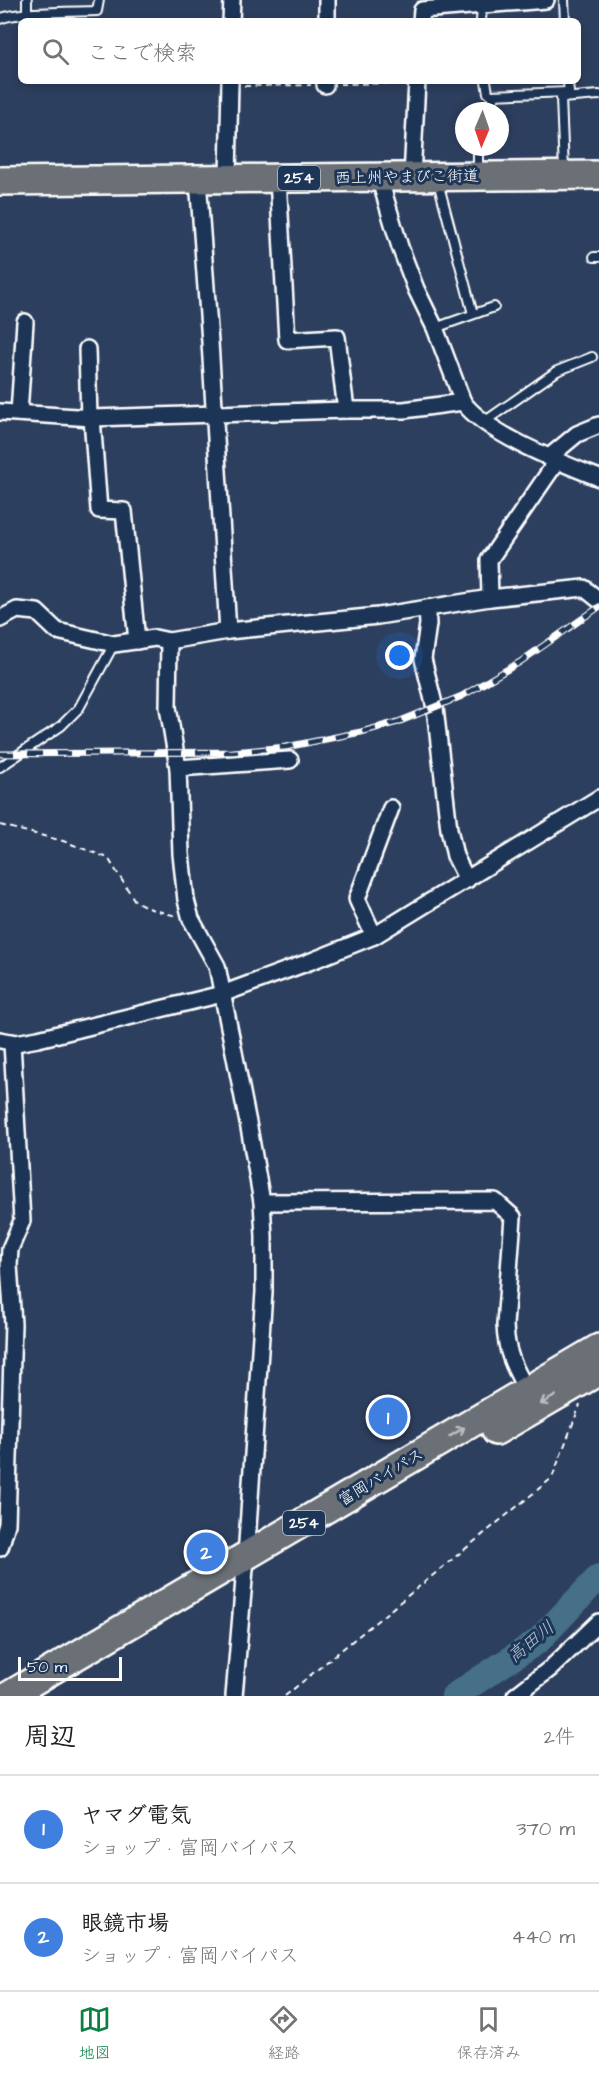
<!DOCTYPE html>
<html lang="ja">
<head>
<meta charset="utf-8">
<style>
	:root { --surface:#fff; --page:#f2f2f2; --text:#202124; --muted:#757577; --line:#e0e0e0; --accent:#0b8043 }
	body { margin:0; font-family:"Architects Daughter","Klee One",sans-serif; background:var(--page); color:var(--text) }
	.compass { position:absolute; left:455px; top:102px; width:54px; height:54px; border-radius:50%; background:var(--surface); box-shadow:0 3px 9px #0003; rotate:182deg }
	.scale { position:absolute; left:18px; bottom:15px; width:104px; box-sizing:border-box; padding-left:6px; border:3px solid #fff; border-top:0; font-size:16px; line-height:21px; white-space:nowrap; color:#fff; -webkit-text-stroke:4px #1d3557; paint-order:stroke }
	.you { position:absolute; left:400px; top:656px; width:21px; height:21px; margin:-15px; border:4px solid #fff; border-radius:50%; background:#1a73e8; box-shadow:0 0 0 9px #1a73e833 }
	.badge { display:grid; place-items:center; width:39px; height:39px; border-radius:50%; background:var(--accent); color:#fff; font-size:20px; font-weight:700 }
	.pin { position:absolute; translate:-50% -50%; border:3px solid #fff; box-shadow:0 2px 6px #0006 }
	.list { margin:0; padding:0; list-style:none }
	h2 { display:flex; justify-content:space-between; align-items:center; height:78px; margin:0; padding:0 24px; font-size:26px }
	h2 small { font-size:20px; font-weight:400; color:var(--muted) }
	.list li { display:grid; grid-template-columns:39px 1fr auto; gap:18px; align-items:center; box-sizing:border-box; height:108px; padding:0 24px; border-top:2px solid var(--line) }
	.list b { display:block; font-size:22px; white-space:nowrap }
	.list p { margin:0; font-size:20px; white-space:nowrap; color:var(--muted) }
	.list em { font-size:20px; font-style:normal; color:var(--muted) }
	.icon { flex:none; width:33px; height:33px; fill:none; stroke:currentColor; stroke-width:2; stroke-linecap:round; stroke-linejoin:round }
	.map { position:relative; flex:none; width:599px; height:1696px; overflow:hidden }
	.search { position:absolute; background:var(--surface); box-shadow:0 3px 9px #0003; left:18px; right:18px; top:18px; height:66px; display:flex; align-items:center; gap:15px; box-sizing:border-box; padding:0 21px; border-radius:9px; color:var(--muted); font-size:22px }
	.sheet { height:294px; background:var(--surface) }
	nav { display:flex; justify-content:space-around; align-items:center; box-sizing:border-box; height:84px; border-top:2px solid var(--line); background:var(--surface); font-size:16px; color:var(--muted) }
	nav a { display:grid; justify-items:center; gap:3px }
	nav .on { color:var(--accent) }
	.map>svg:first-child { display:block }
</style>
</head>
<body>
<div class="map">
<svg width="599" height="1696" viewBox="0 0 599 1696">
	<rect width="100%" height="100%" fill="#2d3f5e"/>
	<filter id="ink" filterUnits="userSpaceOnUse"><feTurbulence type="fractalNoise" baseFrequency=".0167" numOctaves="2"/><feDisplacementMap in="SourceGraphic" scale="12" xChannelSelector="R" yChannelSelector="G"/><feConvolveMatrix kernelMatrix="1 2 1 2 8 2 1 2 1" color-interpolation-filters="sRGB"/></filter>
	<g filter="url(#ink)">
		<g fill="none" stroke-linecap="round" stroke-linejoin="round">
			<path stroke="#446f88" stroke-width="26" d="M454,1696L538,1641L599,1577"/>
			<defs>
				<g id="lane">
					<path d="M564,0L565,21"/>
					<path d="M0,19C14,11 78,12 97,11L99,0"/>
					<path d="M27,21V0"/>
					<path d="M481,21L482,5"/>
					<path d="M486,81L488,93L491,95L569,92"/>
					<path d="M568,81L569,96"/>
					<path d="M485,111L496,95"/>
					<path d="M478,147V172"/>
					<path d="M564,171L561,98L599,95"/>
					<path d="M438,182L473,314"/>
					<path d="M594,257H599"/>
					<path d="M435,328L494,307"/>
					<path d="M484,422L557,371L592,357"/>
					<path d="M0,767L61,726L79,708L114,644"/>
				</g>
				<g id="street">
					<path d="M231,21L232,0"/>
					<path d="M327,21V0"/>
					<path d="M421,21L422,10L546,0"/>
					<path d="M325,85V81"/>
					<path d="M379,177L400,247L416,289L435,328L463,402"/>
					<path d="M412,177L417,81"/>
					<path d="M228,178L230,81"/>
					<path d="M278,178L287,340L337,337L346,410"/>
					<path d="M198,179L210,342L228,631"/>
					<path d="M87,349L89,418"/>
					<path d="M0,412L92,418L346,410H404L463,402C486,434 562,463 599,478"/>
					<path d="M19,413L25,322"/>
					<path d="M92,418L99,510L124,511L137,641"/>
					<path d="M548,458L577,434L599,425"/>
					<path d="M490,598L489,560L557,461"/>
					<path d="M427,608L428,624L423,659L435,708L449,829L455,856L467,880"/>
					<path d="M0,619L17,610L37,612L57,631L114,644L155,638L169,641L228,631L378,616L490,598L584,588L599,600"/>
					<path d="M169,641L168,707L178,768L181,854L186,900L191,919L217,966L250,1133L262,1202L264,1236V1292L246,1557L234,1696"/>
					<path d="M178,768L290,760"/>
					<path d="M374,936L357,899L391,808"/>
					<path d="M0,1040L16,1043L38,1039L222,994L309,962L374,936L599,798"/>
					<path d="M262,1202L495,1201L513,1217L505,1325C506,1353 514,1367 527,1391"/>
					<path d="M0,1548L7,1524L13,1324L9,1265L10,1249L22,1221L12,1042"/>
					<path d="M515,1696L551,1668L599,1622"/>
				</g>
				<g id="highway">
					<path d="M0,181L599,175"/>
					<path d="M496,1431L599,1371"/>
					<path d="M8,1696L599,1348"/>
				</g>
			</defs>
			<use href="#lane" stroke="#fff" stroke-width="12"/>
			<use href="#street" stroke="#fff" stroke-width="20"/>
			<use href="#highway" stroke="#fff" stroke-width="32"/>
			<g stroke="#fff" stroke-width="2" stroke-dasharray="6 4.5" stroke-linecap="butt">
				<path d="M340,84L404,83"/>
				<path d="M244,86L311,85"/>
				<path d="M0,825L63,841L108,858L135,901L151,909L176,916"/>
				<path d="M285,1696L552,1478L580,1405"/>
			</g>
			<use href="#lane" stroke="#1d3557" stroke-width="8"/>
			<use href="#street" stroke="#1d3557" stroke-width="15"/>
			<use href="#highway" stroke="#6a7074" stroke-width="27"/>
			<defs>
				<path id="rail" d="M0,754L233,752L286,747L361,732L398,722L462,696L520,662L599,607"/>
			</defs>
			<use href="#rail" stroke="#fff" stroke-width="7"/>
			<use href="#rail" stroke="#1d3557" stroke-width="4.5" stroke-dasharray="14" stroke-linecap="butt"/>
		</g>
		<defs><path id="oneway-shaft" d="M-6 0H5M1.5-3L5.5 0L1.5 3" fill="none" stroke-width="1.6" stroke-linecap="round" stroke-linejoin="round" transform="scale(1.5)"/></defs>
		<g stroke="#bcbfc0">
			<use href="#oneway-shaft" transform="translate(548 1400) rotate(150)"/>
			<use href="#oneway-shaft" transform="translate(457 1432) rotate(-31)"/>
		</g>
	</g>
	<g text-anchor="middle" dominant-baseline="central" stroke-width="6" stroke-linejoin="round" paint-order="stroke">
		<g fill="#1d3557" stroke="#bbc2cd" stroke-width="1.5">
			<rect x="278" y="166" width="42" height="24" rx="4.5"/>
			<rect x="283" y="1511" width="42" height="24" rx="4.5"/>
		</g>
		<g font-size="15" font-weight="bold" fill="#fff">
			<text x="299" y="178">254</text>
			<text x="304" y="1523">254</text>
		</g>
		<g font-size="16" fill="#fff" stroke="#1d3557">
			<text transform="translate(407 177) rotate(-1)">西上州やまびこ街道</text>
			<text transform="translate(381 1477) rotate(-31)">富岡バイパス</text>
		</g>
		<g font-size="18" font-style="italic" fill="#b4c5cf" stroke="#1d3557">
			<text transform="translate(531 1642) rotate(-39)">高田川</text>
		</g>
	</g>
</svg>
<svg class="compass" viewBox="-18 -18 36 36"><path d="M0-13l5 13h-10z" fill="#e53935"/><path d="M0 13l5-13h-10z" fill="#757577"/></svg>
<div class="scale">50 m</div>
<div class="you"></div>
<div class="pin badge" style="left:388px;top:1417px;background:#3f7fe0">1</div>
<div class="pin badge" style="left:206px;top:1552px;background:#3f7fe0">2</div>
<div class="search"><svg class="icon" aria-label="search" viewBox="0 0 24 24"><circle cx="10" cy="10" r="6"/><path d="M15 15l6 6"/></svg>ここで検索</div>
</div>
<section class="sheet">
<h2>周辺<small>2件</small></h2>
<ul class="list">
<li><span class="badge" style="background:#3f7fe0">1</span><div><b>ヤマダ電気</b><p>ショップ · 富岡バイパス</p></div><em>370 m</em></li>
<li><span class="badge" style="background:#3f7fe0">2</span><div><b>眼鏡市場</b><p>ショップ · 富岡バイパス</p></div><em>440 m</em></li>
</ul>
</section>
<nav>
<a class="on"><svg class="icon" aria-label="map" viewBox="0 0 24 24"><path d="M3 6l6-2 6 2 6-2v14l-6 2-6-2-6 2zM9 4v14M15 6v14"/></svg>地図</a>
<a><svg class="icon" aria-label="directions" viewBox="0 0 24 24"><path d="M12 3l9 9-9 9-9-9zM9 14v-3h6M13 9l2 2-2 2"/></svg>経路</a>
<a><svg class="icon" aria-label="saved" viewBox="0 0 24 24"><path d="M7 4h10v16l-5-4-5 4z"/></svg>保存済み</a>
</nav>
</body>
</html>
